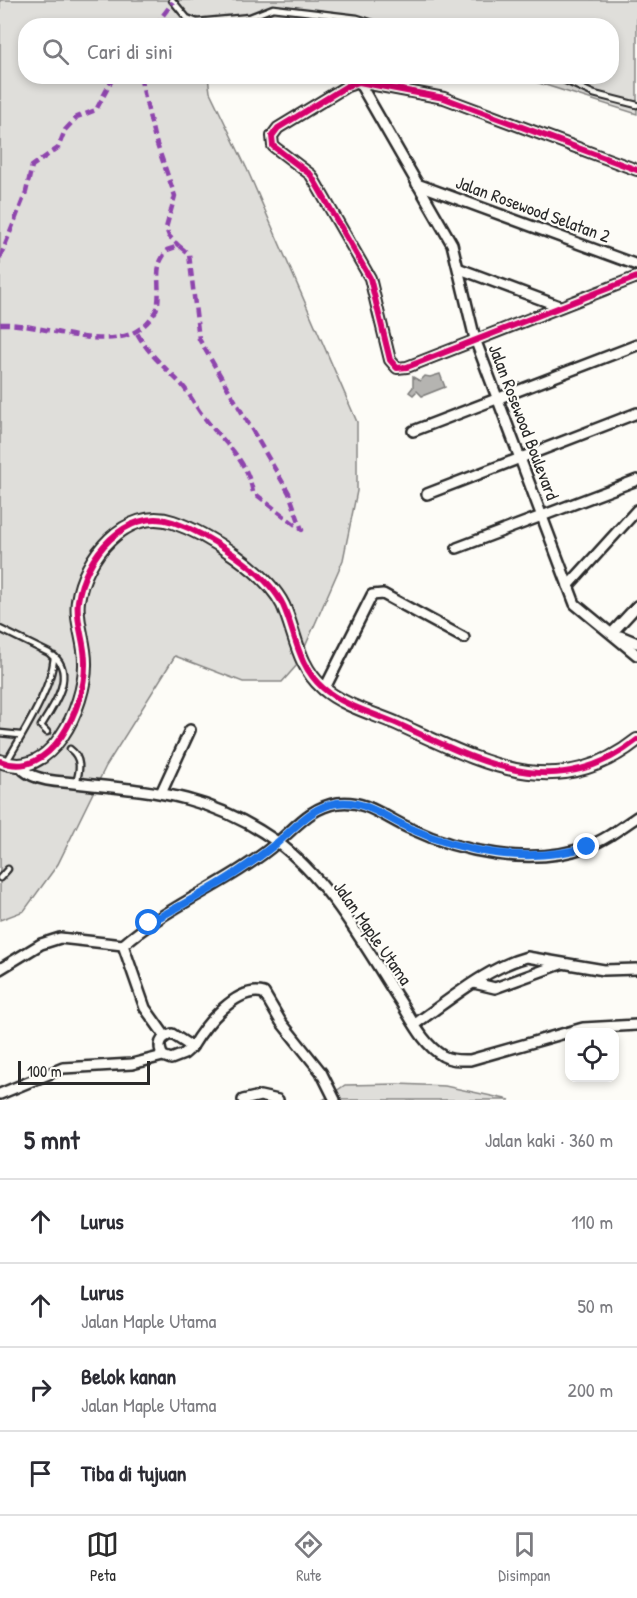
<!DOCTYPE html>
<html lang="id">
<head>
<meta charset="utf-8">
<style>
	:root { --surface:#fff; --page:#f2f2f3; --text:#2b2b33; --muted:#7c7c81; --line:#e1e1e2; --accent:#2b2b2b }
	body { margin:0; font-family:"Patrick Hand",sans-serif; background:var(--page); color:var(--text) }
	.controls { position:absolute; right:18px; bottom:18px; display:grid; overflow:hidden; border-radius:12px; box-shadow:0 3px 9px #0003 }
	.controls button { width:54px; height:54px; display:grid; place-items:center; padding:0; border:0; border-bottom:2px solid var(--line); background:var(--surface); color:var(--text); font:30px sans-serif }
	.scale { position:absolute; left:18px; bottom:15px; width:132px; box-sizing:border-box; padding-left:6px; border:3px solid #2b2b2b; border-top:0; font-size:16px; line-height:21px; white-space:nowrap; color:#2b2b2b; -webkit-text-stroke:4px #fdfcf7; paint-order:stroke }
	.stop { position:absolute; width:18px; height:18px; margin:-14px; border:4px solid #1a73e8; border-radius:50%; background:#fff }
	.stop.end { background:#1a73e8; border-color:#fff; box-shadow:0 2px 6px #0008 }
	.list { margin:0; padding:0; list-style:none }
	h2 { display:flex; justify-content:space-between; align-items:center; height:78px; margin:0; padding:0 24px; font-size:26px }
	h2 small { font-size:20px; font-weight:400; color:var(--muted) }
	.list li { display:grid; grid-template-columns:39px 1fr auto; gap:18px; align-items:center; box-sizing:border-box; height:84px; padding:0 24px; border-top:2px solid var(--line) }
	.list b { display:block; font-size:22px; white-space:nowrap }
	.list p { margin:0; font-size:20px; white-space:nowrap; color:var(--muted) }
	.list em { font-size:20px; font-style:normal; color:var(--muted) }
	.icon { flex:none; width:33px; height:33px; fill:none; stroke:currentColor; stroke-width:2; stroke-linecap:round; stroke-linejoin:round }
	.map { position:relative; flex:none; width:637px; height:1100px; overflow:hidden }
	.search { position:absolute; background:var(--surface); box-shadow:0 3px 9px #0003; left:18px; right:18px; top:18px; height:66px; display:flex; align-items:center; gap:15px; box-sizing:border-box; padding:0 21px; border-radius:24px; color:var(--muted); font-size:22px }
	.sheet { height:414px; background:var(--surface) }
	nav { display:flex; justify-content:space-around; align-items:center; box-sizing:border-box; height:84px; border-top:2px solid var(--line); background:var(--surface); font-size:16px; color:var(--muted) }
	nav a { display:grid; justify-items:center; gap:3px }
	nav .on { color:var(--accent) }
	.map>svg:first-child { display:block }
</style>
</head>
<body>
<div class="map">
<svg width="637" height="1100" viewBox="0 0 637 1100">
	<rect width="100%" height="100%" fill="#fdfcf7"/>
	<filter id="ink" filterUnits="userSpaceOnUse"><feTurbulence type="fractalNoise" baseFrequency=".0167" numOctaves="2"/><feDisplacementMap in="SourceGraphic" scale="12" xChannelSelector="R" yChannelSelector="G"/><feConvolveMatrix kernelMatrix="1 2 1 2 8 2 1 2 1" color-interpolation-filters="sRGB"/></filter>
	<g filter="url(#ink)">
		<g fill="#dfdeda" stroke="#858482" stroke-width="1.5">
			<path d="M0,0H637V114L520,77L612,76V26H346L336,23L259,19L226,26H26V76L208,77L210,92L247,169L357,422V491L343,560L297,665L282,682H243L175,656L106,766L58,864L24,911L0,920Z"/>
			<path d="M398,1084L445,1086L510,1100H323L345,1085Z"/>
		</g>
		<path fill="#b5b4b1" stroke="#7e7d7b" stroke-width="1.5" d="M440,374L445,387L422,396L417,391L413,395L409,392L413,387V377L420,381L425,376L430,377Z"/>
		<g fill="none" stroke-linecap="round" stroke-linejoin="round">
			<defs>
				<g id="service">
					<path d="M172,0L187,18L197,22L250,17L273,8L357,18L382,26"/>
					<path d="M555,76L594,94L637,105"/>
					<path d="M0,629L49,653L54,658C51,690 23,733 7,761"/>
					<path d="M47,732L41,726C53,707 76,675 54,656"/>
					<path d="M0,733L20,735"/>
					<path d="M70,749C82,758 80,770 76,783"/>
					<path d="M0,878L8,869"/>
				</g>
				<g id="minor">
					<path d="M359,82L452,244L475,339L575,604L637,655"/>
					<path d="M637,170L444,98L359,82L347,86L278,128L272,136L273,146L311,175L370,278L390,360L397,368L407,367L637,277"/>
					<path d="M417,184L637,265"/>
					<path d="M460,269L559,306"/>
					<path d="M413,431L637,345"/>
					<path d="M427,494L637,413"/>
					<path d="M457,548L637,480"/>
					<path d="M568,586L637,510"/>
					<path d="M612,633L637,606"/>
					<path d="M620,636L637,643"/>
					<path d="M324,690L372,595L383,594L464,638"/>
					<path d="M19,764C26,778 49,781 64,782C146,791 205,791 276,841C327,878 363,943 396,995C410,1015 421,1043 443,1056C452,1061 461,1060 470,1060L583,1028L637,1025"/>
					<path d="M162,791L190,730"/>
					<path d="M123,945L145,1008L165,1036"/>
					<path d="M0,969L41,944L60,938L123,945C170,904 230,883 278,842C297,826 311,807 338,803C365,799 386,818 409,828C460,852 532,867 586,847C605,840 621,828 637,817"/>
					<path d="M474,983L495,988L561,964"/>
					<path d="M415,1024C450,1000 486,968 527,957L604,970L637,969"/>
					<path d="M192,1047C205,1025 237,985 264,993L281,1022L321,1072L335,1100"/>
					<path d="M0,1094L63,1068L132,1064L163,1056L171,1059L184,1054L192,1047L172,1034C160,1037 157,1045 163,1056"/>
					<path d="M243,1100L260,1096L278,1100"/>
				</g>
				<path id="tertiary" d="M0,761C51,783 85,705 85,665C86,643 75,622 78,601C84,558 126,506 173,522C208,534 267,572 283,605C296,634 297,665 323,688C342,705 375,714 398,724C480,761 555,805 637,740"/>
			</defs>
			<use href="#service" stroke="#2b2b2b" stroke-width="9"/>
			<use href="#minor" stroke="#2b2b2b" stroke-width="14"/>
			<use href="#tertiary" stroke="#2b2b2b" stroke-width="16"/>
			<use href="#service" stroke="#fdfcf7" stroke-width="4.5"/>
			<use href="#minor" stroke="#fdfcf7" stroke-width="9"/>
			<use href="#tertiary" stroke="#fdfcf7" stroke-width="12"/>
			<g stroke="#8e44ad" stroke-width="4.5" stroke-dasharray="9 4.5" stroke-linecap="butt">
				<path d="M155,26L173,2"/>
				<path d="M140,76L154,136L175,196L166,228L169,236L179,246"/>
				<path d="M0,258L26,192L32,166L58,148L65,130L77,117L96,110L114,76"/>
				<path d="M0,324C48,322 124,365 155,312C162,300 156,279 159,266C160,260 164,255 167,250L179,246L189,254L199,339L289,493L302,530L253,492C245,455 224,444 203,416C195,406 190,394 182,385C164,366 150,356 137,333"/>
			</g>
			<defs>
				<g id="cycleway">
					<path d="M637,170L444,98L359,82L347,86L278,128L272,136L273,146L311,175L370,278L390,360L397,368L407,367L637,277"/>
					<path d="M0,761C51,783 85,705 85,665C86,643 75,622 78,601C84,558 126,506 173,522C208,534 267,572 283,605C296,634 297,665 323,688C342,705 375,714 398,724C480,761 555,805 637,740"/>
				</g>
			</defs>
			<use href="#cycleway" stroke="#fdfcf7" stroke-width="10"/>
			<use href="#cycleway" stroke="#d6006c" stroke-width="6"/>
		</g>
	</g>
	<g fill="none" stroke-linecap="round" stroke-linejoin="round" filter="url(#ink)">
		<path stroke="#1a73e8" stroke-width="8" d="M149,923C177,907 206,893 233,875C248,865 263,854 277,843C296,827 311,807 337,803C364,799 386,818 409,828C464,853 529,864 587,847"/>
	</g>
	<g text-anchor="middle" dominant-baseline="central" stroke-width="4.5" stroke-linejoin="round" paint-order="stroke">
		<g font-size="18" fill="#2b2b2b" stroke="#fdfcf7">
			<text transform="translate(533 209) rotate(20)">Jalan Rosewood Selatan 2</text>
			<text transform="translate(524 422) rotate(69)">Jalan Rosewood Boulevard</text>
			<text transform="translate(373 933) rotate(55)">Jalan Maple Utama</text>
		</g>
	</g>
</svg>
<div class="controls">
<button><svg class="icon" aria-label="locate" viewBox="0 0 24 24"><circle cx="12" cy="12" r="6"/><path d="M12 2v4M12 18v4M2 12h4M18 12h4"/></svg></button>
</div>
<div class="scale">100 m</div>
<div class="stop" style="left:149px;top:923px"></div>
<div class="stop end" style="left:587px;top:847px"></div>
<div class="search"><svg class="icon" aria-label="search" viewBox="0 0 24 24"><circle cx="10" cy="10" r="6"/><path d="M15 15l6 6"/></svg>Cari di sini</div>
</div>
<section class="sheet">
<h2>5 mnt<small>Jalan kaki · 360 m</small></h2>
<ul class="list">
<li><svg class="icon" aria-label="ahead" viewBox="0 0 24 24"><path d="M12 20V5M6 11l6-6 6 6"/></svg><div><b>Lurus</b></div><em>110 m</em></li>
<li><svg class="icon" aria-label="ahead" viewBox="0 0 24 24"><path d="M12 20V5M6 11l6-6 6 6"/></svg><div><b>Lurus</b><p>Jalan Maple Utama</p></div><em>50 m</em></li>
<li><svg class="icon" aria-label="right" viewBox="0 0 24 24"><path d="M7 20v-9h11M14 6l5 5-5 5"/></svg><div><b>Belok kanan</b><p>Jalan Maple Utama</p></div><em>200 m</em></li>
<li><svg class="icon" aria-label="arrive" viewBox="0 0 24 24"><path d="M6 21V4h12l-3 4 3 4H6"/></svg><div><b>Tiba di tujuan</b></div></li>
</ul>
</section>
<nav>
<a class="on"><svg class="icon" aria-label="map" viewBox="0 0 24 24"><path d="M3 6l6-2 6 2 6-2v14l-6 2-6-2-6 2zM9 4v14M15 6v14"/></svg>Peta</a>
<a><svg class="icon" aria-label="directions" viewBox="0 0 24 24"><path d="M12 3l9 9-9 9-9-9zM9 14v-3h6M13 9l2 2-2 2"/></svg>Rute</a>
<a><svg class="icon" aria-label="saved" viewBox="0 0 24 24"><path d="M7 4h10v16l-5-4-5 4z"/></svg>Disimpan</a>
</nav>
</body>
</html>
